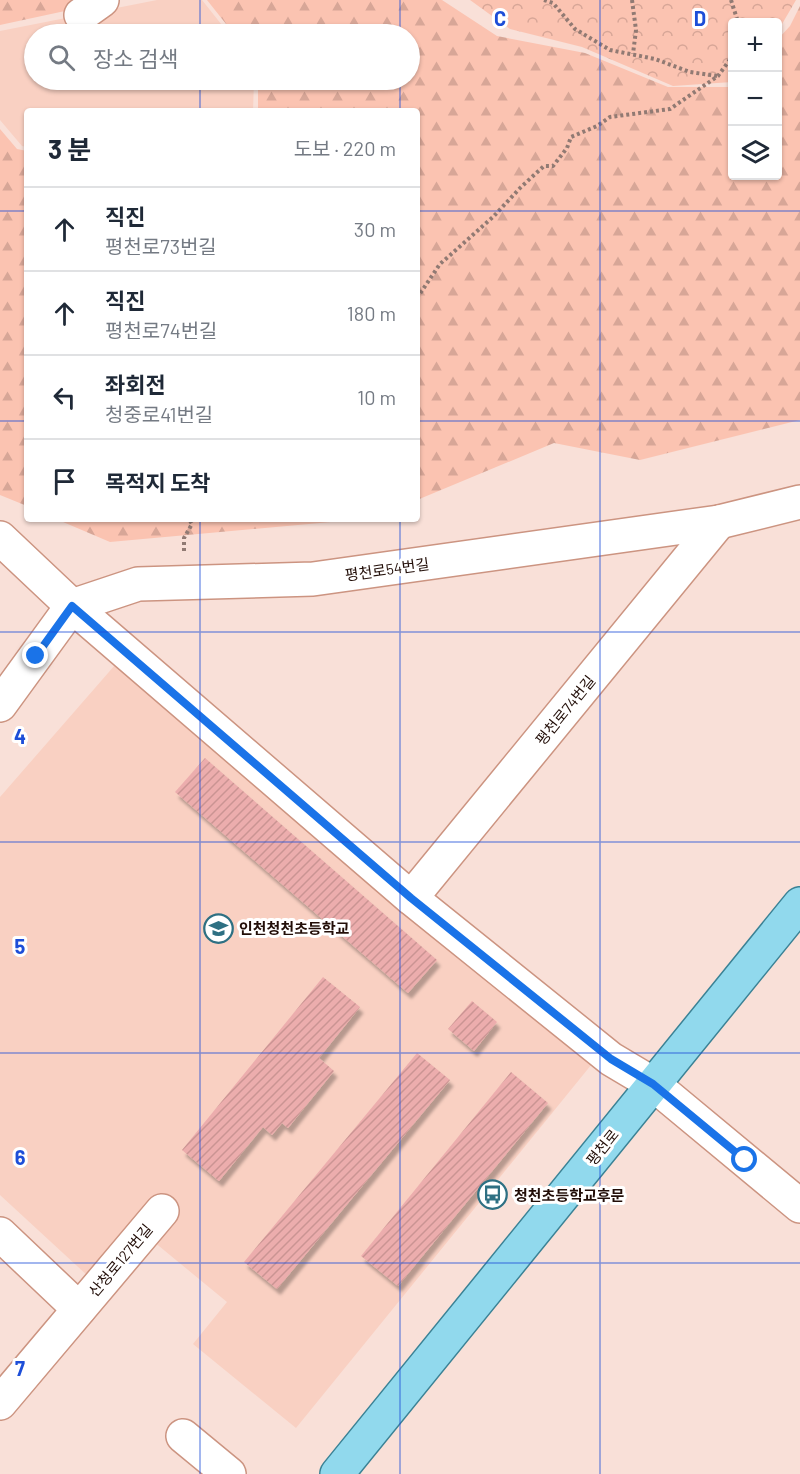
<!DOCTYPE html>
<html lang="ko">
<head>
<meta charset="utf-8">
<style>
	:root { --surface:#fff; --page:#f6f6f7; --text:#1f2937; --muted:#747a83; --line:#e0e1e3 }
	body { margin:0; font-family:Barlow,"Noto Sans KR",sans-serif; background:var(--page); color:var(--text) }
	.controls { position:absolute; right:18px; top:18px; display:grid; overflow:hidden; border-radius:6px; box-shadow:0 2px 4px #0004 }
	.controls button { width:54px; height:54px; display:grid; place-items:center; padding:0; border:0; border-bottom:2px solid var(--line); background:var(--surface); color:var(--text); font:30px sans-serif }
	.stop { position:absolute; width:18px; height:18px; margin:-14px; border:4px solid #1a73e8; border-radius:50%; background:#fff }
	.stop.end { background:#1a73e8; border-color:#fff; box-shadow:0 2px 6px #0008 }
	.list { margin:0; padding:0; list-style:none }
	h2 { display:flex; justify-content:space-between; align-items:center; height:78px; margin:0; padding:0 24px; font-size:26px }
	h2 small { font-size:20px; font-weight:400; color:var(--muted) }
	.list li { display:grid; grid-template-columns:39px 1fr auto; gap:18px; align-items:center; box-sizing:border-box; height:84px; padding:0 24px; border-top:2px solid var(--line) }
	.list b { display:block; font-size:22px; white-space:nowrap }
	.list p { margin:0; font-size:20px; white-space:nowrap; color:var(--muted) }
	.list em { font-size:20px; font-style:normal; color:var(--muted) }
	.icon { flex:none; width:33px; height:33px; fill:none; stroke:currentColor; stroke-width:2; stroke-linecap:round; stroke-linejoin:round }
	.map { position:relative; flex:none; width:800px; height:1474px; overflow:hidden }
	.search { position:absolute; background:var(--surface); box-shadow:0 2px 4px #0004; left:24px; top:24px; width:396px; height:66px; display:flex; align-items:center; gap:15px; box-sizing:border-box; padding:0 21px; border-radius:33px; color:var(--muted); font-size:22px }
	.panel { position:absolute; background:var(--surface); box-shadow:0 2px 4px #0004; left:24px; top:108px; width:396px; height:414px; border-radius:6px }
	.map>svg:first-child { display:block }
</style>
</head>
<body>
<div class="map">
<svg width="800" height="1474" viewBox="0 0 800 1474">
	<defs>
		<pattern id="forest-firs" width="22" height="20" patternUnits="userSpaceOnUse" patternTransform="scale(1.5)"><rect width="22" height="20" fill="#fbc3b1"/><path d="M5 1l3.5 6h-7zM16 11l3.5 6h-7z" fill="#d7a697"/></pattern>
		<pattern id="park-crowns" width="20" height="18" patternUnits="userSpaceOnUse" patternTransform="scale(1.5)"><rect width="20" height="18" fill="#fbc3b1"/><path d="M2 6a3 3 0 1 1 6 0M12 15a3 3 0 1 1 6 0" fill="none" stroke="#d7a697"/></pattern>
		<pattern id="building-hatch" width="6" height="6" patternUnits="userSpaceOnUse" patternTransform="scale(1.5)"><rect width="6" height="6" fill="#ecadad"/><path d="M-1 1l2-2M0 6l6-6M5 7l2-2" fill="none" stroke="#ca9493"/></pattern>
		<filter id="shadow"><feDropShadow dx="3.5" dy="6" stdDeviation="1.5" flood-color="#0004"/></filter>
	</defs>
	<rect width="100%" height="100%" fill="#f9e0d8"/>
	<g fill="#f9d0c2">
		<path d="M157,0H202L229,34H34V80H254L253,111H27V147L22,146L0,120V31Z"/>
		<path d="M115,665L596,1059L296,1428L193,1344L227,1302L131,1223L89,1277L0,1195V797Z"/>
	</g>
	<g fill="url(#forest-firs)">
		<path d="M0,0H116L0,25Z"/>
		<path d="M207,0H442L497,36L585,53L668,87H732V176H778V39L790,26L800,6V420L640,460L554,443L417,500V111H258V80H410V34H234Z"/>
		<path d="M0,129L17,149L27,151V506L0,495Z"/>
		<path d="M56,519H364L110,542Z"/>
	</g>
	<path fill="url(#park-crowns)" d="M470,0H796L778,31V22H732V82L673,86L582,47L510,29Z"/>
	<g fill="url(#building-hatch)" filter="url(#shadow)">
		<path d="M205,758L437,960L408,993L175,792Z"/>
		<path d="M323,977L360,1007L319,1058L334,1071L288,1128L282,1123L272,1135L263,1127L219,1181L182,1150Z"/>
		<path d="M472,1001L497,1022L474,1051L448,1029Z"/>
		<path d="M417,1053L450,1080L277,1289L244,1262Z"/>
		<path d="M511,1072L548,1103L398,1286L361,1256Z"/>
	</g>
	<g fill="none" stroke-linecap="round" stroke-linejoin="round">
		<defs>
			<g id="minor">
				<path d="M81,15L102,0"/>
				<path d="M0,538L72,606L411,898L611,1059L653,1084L800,1206"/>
				<path d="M72,606L138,584L313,579L719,522L800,502"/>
				<path d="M0,705L72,606"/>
				<path d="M411,898L719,522"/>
				<path d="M0,1234L79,1309"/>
				<path d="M0,1403L162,1211"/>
				<path d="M183,1436L229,1474"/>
			</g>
			<path id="major" d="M337,1474L800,904"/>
		</defs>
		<use href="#minor" stroke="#cc9481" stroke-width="36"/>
		<use href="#major" stroke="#3b8295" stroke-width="36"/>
		<g stroke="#917a73" stroke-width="4" stroke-dasharray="3 3" stroke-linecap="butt">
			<path d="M544,0L553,3L575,29L610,50L655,59L690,72L717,76"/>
			<path d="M632,0L636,30L633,54"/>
			<path d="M731,0L738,22"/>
			<path d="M417,298L440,264L493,217L521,187L544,166H553L567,148L571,137L597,126L610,117L670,109L718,76L731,58L732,51"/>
			<path d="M184,551V538L192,524L189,519"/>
		</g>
		<use href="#minor" stroke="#fff" stroke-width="33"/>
		<use href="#major" stroke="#91d9ed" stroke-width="33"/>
	</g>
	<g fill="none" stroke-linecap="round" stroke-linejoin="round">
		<path stroke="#1a73e8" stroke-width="8" d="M36,656L72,606L411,898L611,1059L653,1084L745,1160"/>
	</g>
	<path fill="none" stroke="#1d4ed8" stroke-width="1.5" stroke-opacity="0.55" d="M200,0V34M400,0V34M600,0V1474M200,80V111M400,80V111M0,211H27M417,211H800M0,421H27M417,421H800M200,519V1474M400,519V1474M0,632H800M0,842H800M0,1053H800M0,1263H800"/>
	<defs>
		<symbol id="school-ring" viewBox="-11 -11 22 22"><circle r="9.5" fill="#fff" stroke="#2e7083" stroke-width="1.5"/><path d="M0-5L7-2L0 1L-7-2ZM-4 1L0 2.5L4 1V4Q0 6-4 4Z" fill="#2e7083"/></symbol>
		<symbol id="bus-ring" viewBox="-11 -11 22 22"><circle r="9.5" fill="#fff" stroke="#2e7083" stroke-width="1.5"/><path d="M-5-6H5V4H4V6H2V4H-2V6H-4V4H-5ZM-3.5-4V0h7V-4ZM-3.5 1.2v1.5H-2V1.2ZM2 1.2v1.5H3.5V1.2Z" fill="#2e7083"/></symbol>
	</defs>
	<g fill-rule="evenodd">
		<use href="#school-ring" x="202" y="912" width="33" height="33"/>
		<use href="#bus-ring" x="476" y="1178" width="33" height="33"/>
	</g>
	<g text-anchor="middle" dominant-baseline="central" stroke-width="6" stroke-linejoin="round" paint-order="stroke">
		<g font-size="15" fill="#220e08" stroke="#fff">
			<text transform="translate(387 569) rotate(-8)">평천로54번길</text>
			<text transform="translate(565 710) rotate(-51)">평천로74번길</text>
			<text transform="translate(602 1147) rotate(-51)">평천로</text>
			<text transform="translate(120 1260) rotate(-50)">산청로127번길</text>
		</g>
		<g font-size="15" font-weight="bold" fill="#220e08" stroke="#fff" text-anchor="start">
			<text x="239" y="928">인천청천초등학교</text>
			<text x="514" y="1195">청천초등학교후문</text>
		</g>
	</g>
	<g font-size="20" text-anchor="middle" font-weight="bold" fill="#1d4ed8" stroke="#fff" stroke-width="6" stroke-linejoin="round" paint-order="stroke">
		<text x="500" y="26">C</text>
		<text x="700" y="26">D</text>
		<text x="20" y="744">4</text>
		<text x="20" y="954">5</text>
		<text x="20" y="1165">6</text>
		<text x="20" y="1376">7</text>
	</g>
</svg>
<div class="controls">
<button>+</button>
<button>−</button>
<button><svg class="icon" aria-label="layers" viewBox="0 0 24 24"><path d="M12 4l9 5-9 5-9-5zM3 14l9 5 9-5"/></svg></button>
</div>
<div class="stop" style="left:745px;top:1160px"></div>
<div class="stop end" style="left:36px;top:656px"></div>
<div class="search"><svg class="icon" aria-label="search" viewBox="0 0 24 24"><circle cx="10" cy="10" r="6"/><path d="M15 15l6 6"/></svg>장소 검색</div>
<section class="panel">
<h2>3 분<small>도보 · 220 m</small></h2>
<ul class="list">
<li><svg class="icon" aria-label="ahead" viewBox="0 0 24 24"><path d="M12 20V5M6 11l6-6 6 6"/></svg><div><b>직진</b><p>평천로73번길</p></div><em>30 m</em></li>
<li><svg class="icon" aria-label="ahead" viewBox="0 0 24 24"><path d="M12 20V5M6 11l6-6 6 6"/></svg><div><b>직진</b><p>평천로74번길</p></div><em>180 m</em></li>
<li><svg class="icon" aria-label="left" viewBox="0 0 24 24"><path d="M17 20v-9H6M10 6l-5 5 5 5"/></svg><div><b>좌회전</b><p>청중로41번길</p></div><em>10 m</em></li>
<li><svg class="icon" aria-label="arrive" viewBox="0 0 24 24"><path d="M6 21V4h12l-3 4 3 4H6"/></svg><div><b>목적지 도착</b></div></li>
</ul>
</section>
</div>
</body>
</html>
